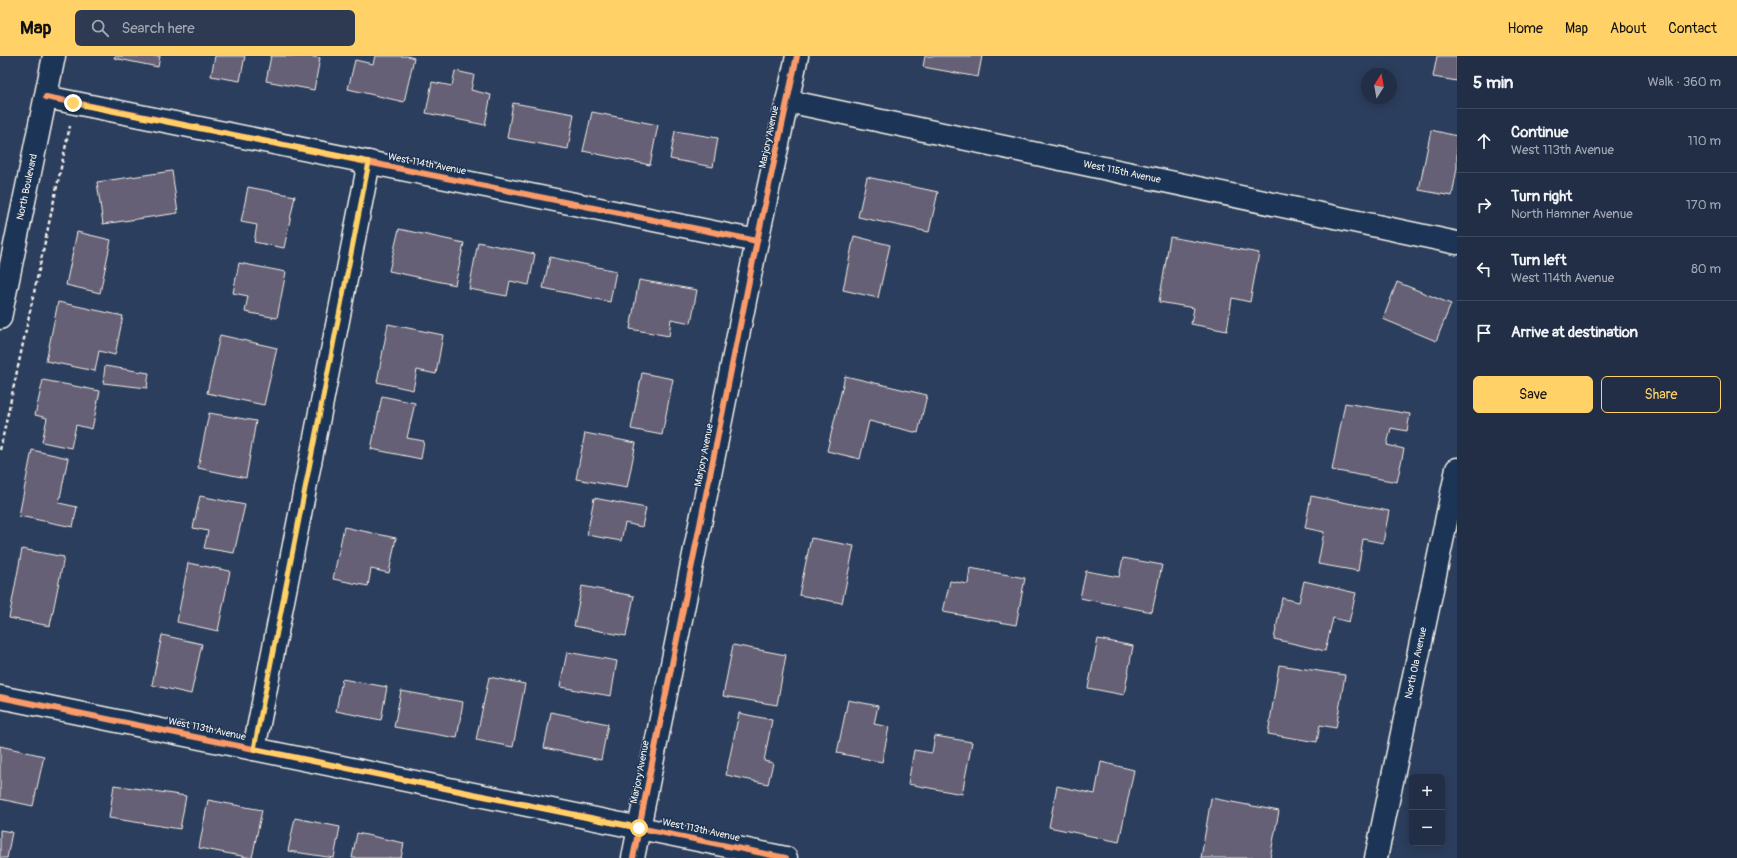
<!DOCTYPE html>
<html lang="en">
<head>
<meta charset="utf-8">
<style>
	:root { --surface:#212e46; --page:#2d3a51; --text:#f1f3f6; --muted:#a2a8b3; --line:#3e4a5f; --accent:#ffd166 }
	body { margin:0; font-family:Pangolin,sans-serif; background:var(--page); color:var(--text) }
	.controls { position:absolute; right:12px; bottom:12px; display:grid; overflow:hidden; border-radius:6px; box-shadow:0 2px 10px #0003 }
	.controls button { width:36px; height:36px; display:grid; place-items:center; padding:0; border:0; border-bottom:1px solid var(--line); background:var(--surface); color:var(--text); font:20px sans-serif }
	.compass { position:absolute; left:1361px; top:12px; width:36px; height:36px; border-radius:50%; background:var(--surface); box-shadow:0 2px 10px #0003; rotate:11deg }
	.stop { position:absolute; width:12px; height:12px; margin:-9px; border:3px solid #ffd166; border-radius:50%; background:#fff }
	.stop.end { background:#ffd166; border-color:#fff; box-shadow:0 1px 4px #0008 }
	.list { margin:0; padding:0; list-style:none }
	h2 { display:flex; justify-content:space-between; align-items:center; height:52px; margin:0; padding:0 16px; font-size:17px }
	h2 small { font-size:13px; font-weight:400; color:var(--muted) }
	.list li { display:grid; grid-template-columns:26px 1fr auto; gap:12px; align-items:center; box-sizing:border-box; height:64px; padding:0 16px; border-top:1px solid var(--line) }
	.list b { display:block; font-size:15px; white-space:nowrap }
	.list p { margin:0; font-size:13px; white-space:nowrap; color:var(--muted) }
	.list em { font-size:13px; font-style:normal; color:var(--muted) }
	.actions { display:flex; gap:8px; padding:12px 16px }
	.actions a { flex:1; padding:9px 0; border:1px solid var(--accent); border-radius:6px; text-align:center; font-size:14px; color:var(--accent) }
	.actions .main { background:var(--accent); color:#111 }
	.icon { flex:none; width:22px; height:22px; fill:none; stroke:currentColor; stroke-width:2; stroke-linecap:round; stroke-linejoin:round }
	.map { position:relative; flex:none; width:1457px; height:802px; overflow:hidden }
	header { display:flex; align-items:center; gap:24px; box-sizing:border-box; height:56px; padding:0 20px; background:var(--accent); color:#111 }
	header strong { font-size:19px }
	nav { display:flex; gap:22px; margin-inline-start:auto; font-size:14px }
	.search { width:280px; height:36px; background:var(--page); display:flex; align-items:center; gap:10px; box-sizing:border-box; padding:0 14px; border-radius:6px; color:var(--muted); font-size:15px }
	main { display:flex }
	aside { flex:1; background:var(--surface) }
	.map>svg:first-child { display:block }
</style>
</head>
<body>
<header>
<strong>Map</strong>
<div class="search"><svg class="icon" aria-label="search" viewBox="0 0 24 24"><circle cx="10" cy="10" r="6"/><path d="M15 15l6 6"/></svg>Search here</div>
<nav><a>Home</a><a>Map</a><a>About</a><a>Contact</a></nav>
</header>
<main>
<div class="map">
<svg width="1457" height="802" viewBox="0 0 1457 802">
	<rect width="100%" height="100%" fill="#2c3e5d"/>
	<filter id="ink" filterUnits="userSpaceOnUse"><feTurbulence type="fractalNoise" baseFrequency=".025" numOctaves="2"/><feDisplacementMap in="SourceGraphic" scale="8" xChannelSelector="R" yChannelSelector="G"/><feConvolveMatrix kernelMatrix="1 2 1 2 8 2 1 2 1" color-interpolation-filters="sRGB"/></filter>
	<g filter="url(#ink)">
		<g fill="#666176" stroke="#f4f1e8">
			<path d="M115,0H160L158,11L114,2Z"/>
			<path d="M215,0H245L240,25L211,20Z"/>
			<path d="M271,0H309L320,2L314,34L266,25Z"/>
			<path d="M375,0H407L414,2L404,46L348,33L355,4L373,8Z"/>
			<path d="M925,0H982L978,21L923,11Z"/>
			<path d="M1437,0H1457V25L1433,21Z"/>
			<path d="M455,15L474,19L471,34L491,39L485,69L426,57L432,26L452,30Z"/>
			<path d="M513,47L574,58L568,93L507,82Z"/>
			<path d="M592,56L658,69L650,109L583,95Z"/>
			<path d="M1431,74L1457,80V112L1452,140L1419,134Z"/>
			<path d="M675,75L718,82L713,111L670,103Z"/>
			<path d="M172,115L178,157L103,168L97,126Z"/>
			<path d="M867,121L938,136L929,176L858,161Z"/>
			<path d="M248,131L295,140L284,192L254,186L257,169L241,166Z"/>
			<path d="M399,173L464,187L455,229L389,215Z"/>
			<path d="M77,176L111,184L100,237L66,229Z"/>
			<path d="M854,180L890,189L878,242L843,234Z"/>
			<path d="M1170,181L1259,197L1250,246L1232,242L1227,275L1191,268L1194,252L1159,246Z"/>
			<path d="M478,186L535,198L529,229L510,225L507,240L469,233Z"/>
			<path d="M550,201L616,215L610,246L543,232Z"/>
			<path d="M239,207L286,216L277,262L245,256L248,240L233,237Z"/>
			<path d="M639,224L697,234L691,267L671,263L669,280L630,273Z"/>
			<path d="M1397,226L1451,248L1436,285L1383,263Z"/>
			<path d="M58,246L123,260L115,299L99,295L95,315L46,305Z"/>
			<path d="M388,268L443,279L436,318L417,314L413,334L377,326Z"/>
			<path d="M220,279L277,292L264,349L207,337Z"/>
			<path d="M105,310L149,317L147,332L103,327Z"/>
			<path d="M642,317L673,323L662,379L631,373Z"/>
			<path d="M845,320L927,339L918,377L869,365L860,403L827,395Z"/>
			<path d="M43,324L100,335L92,373L76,369L71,392L42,386L47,362L35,359Z"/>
			<path d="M382,340L415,347L407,382L424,385L421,403L371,393Z"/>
			<path d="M1345,347L1410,358L1407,375L1391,372L1387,389L1404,393L1397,426L1332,414Z"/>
			<path d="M209,357L256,365L246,422L198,412Z"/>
			<path d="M585,377L636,387L627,432L576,423Z"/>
			<path d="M32,394L68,402L59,447L77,451L73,471L19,460Z"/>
			<path d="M200,440L245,449L234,497L204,492L208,475L193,472Z"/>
			<path d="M1311,440L1389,455L1383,487L1363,483L1358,515L1318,508L1324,476L1305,472Z"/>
			<path d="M594,442L646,452L642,471L625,467L621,485L587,479Z"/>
			<path d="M344,471L396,482L389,517L371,513L368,530L333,523Z"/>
			<path d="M811,482L854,490L842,547L799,539Z"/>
			<path d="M22,493L64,501L50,570L9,562Z"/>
			<path d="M1123,502L1162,509L1152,556L1080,542L1086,515L1119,521Z"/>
			<path d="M188,507L230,515L218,575L177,566Z"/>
			<path d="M970,512L1025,522L1016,569L943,556L950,525L968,528Z"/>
			<path d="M1304,525L1356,537L1349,566L1333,562L1325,595L1274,583L1282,542L1299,546Z"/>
			<path d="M582,530L634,540L626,580L574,570Z"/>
			<path d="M162,579L202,588L191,638L152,629Z"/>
			<path d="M1098,583L1133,590L1124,639L1088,632Z"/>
			<path d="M733,589L786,599L777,649L723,640Z"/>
			<path d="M567,596L617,605L611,640L560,631Z"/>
			<path d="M1279,609L1345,619L1336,672L1320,669L1317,686L1268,678Z"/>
			<path d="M489,621L525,628L513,691L476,684Z"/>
			<path d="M342,623L387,631L381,664L336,655Z"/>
			<path d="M401,635L463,646L457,682L394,671Z"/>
			<path d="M848,644L878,650L874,668L889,671L882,706L837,697Z"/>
			<path d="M551,656L608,668L601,704L544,692Z"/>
			<path d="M739,657L772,664L764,705L773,707L768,728L726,719Z"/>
			<path d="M935,680L972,686L962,738L908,728L914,694L932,697Z"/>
			<path d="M0,690L44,700L33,750L0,743Z"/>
			<path d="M1101,706L1134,714L1119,786L1049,771L1057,730L1095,738Z"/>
			<path d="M114,729L186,740L180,773L109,762Z"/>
			<path d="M1211,742L1279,755L1270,802H1201Z"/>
			<path d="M208,744L262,754L252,802L199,792Z"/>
			<path d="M295,762L340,771L334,802L288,795Z"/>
			<path d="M0,774L12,776L7,802H0Z"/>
			<path d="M357,777L404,787L401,802H352Z"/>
		</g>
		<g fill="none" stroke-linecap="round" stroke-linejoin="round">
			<defs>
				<g id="street">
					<path d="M46,41L757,185"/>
					<path d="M787,45L1457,187"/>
					<path d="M0,641L786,802"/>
					<path d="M254,693L369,106"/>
					<path d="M633,802L757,185L797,0"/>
					<path d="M1376,802L1457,413"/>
				</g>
				<path id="secondary" d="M0,262L54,0"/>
			</defs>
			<use href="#street" stroke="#f4f1e8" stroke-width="25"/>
			<use href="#secondary" stroke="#f4f1e8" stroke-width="25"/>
			<path stroke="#f4f1e8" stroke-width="2.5" stroke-dasharray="4 3" stroke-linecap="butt" d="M0,394L70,70"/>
			<use href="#street" stroke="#1d3557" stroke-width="22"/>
			<use href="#secondary" stroke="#1d3557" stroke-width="22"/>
			<defs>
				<g id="cycleway">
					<path d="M46,41L757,185"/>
					<path d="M0,641L786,802"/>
					<path d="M633,802L757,185L797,0"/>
				</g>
			</defs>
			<use href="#cycleway" stroke="#1d3557" stroke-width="8"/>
			<use href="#cycleway" stroke="#fa9b69" stroke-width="6"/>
		</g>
	</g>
	<g fill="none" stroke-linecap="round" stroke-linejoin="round" filter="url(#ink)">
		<path stroke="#ffd166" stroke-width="5" d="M73,47L369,106L254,693L639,772"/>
	</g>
	<g text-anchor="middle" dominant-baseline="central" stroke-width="3" stroke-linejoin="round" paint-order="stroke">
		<g font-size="10" fill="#f4f1e8" stroke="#1d3557">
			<text transform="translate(769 81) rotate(-78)">Marjory Avenue</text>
			<text transform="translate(427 108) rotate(11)">West 114th Avenue</text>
			<text transform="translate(1122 116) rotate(12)">West 115th Avenue</text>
			<text transform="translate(27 131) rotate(-78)">North Boulevard</text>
			<text transform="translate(704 399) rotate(-79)">Marjory Avenue</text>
			<text transform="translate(1416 607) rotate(-78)">North Ola Avenue</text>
			<text transform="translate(207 673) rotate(12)">West 113th Avenue</text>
			<text transform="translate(640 716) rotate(-79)">Marjory Avenue</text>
			<text transform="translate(701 774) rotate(12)">West 113th Avenue</text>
		</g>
	</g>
</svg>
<div class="controls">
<button>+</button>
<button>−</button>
</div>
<svg class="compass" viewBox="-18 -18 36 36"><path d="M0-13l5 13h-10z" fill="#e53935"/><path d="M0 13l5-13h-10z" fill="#a2a8b3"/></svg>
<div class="stop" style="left:639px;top:772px"></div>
<div class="stop end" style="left:73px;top:47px"></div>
</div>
<aside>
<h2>5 min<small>Walk · 360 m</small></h2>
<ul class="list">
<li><svg class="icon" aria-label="ahead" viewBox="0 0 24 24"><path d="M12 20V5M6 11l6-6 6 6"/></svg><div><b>Continue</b><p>West 113th Avenue</p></div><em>110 m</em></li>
<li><svg class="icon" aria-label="right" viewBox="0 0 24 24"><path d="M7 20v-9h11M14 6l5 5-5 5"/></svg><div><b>Turn right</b><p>North Hamner Avenue</p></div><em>170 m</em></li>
<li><svg class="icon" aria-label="left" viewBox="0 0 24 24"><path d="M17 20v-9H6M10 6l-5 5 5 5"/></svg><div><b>Turn left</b><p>West 114th Avenue</p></div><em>80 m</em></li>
<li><svg class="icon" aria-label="arrive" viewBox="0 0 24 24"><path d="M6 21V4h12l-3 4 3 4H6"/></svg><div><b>Arrive at destination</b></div></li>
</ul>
<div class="actions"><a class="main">Save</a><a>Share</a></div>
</aside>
</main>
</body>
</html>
